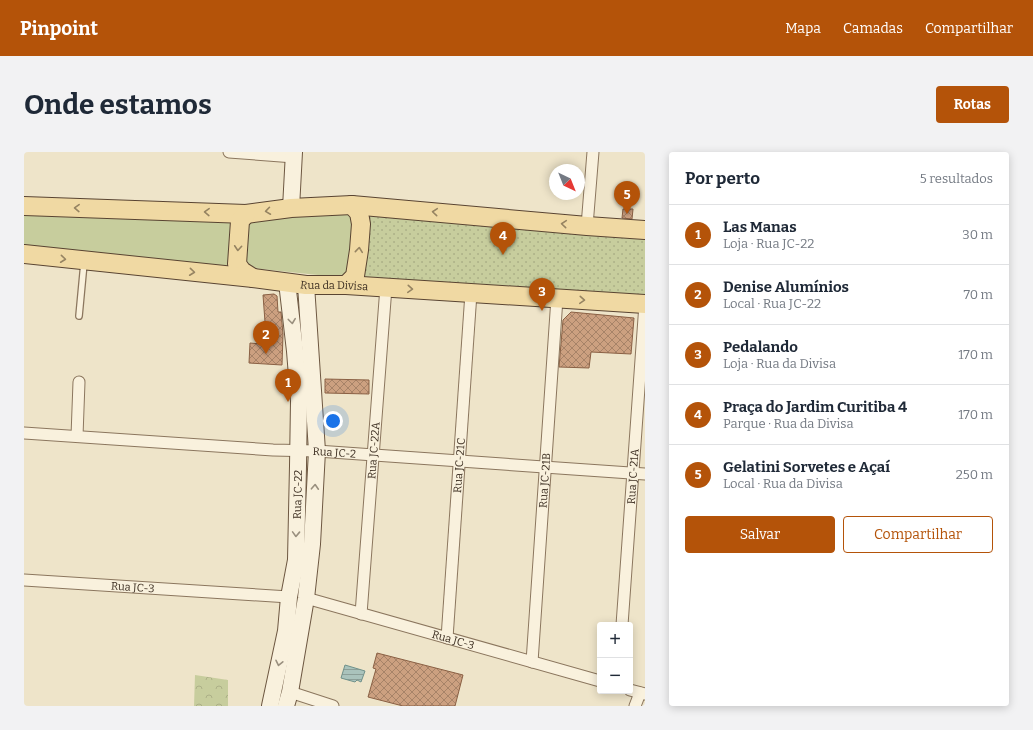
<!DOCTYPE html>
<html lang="pt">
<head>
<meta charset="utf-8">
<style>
	:root { --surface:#fff; --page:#f2f2f3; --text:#1f2937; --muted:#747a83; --line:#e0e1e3; --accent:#b45309 }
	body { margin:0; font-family:Bitter,serif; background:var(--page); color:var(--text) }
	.controls { position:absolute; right:12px; bottom:12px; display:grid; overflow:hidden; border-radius:4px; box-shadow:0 2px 10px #0003 }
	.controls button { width:36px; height:36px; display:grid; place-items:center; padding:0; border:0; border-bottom:1px solid var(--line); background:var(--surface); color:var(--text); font:20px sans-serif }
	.compass { position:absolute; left:525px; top:12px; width:36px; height:36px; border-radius:50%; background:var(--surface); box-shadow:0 2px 10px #0003; rotate:137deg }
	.you { position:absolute; left:309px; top:269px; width:14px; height:14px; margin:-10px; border:3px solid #fff; border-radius:50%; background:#1a73e8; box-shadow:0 0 0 6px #1a73e833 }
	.badge { display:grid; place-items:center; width:26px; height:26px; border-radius:50%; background:var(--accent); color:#fff; font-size:13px; font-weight:700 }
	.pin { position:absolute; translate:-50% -33px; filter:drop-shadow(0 1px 2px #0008) }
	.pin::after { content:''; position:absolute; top:21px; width:14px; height:12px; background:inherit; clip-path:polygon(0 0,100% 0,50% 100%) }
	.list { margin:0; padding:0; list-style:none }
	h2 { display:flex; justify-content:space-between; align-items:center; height:52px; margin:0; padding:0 16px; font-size:17px }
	h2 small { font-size:13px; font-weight:400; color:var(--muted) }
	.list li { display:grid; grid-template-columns:26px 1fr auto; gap:12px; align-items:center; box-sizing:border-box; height:60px; padding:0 16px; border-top:1px solid var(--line) }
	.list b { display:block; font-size:15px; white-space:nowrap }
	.list p { margin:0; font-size:13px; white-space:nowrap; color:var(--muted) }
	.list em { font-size:13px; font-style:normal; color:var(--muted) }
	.actions { display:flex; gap:8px; padding:12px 16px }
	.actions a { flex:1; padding:9px 0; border:1px solid var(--accent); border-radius:4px; text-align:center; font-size:14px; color:var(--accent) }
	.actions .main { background:var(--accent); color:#fff }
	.map { position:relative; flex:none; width:621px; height:554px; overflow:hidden; border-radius:4px }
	header { display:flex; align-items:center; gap:24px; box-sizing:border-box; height:56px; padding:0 20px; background:var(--accent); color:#fff }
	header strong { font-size:19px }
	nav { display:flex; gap:22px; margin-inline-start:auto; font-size:14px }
	.intro { display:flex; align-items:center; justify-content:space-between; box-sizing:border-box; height:96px; padding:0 24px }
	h1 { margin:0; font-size:28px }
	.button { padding:10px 18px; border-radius:4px; background:var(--accent); color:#fff; font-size:14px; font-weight:700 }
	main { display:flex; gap:24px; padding:0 24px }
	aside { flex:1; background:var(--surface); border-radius:4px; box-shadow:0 2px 10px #0003 }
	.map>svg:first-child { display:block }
</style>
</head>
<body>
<header>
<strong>Pinpoint</strong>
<nav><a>Mapa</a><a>Camadas</a><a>Compartilhar</a></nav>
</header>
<div class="intro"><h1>Onde estamos</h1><a class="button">Rotas</a></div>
<main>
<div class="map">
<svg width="621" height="554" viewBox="0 0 621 554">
	<defs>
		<pattern id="forest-crowns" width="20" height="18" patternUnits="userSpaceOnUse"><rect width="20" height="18" fill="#c7cd9d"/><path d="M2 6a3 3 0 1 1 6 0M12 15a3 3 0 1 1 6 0" fill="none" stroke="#acb087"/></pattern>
		<pattern id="park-dots" width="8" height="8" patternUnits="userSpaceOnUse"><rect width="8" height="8" fill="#c7cd9d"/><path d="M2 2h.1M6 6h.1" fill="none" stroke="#acb087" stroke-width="1.8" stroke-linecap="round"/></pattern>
		<pattern id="water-rules" width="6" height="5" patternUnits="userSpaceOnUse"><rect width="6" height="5" fill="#aac3bc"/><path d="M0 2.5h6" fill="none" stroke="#8c9f98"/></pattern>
		<pattern id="building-cross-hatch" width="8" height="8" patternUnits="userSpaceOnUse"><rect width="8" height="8" fill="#cca080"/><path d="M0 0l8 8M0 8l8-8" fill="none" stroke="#a78368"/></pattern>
	</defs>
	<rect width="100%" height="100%" fill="#eee4c9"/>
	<g fill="#c7cd9d">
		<path d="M323,58L329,62L326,119L319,124L313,125L227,116L221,109L225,68Z"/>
		<path d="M0,63C68,66 136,68 204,66L206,71L205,111L202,115L0,93Z"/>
	</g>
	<path fill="url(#forest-crowns)" d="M171,523L204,528V554H170Z"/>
	<path fill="url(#park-dots)" d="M337,58L621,86V149L330,130Z"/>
	<path fill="url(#water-rules)" stroke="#70918a" d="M321,513L341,519L337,530L333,528L331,530L317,526Z"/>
	<g fill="url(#building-cross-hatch)" stroke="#8a6044">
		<path d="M599,57H609L608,67L598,66Z"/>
		<path d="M250,142L253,144L254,160H257L259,182L258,213L225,211L226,191L237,192L239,170H241L239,143Z"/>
		<path d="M547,160L610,166L607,202L567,200L565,216L535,215L539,168Z"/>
		<path d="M301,227L345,228V242L301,241Z"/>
		<path d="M353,501L439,523L431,554H379L344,545L352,517L349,516Z"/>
	</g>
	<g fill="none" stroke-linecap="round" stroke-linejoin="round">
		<defs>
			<path id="lane" d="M55,164L60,111"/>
			<g id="street">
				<path d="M205,0L270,5"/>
				<path d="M563,74L569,0"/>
				<path id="s1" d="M0,281L249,298L293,299L621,322"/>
				<path d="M53,284L55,230"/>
				<path id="s2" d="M0,428L265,445"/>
				<path id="s3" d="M282,446L576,529"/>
				<path id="s4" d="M337,462L362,135"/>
				<path id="s5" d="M598,473L621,152"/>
				<path id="s6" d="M423,486L447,141"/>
				<path id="s7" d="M508,510L533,146"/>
				<path d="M606,538L621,542"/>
				<path d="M266,540L309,554"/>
				<path d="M611,554L616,541"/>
			</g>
			<g id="secondary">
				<path d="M267,56L270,0"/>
				<path id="s8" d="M246,554L262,479L265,445L272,408L274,314L275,249L271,199L263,130"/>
				<path d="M262,554L266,540L282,446L288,392L293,299L282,133"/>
			</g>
			<g id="primary">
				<path d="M0,54L222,62L267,56L328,53L563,74L621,78"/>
				<path d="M222,62L216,69L213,112L218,119L229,126"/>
				<path id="s9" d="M0,102L229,126L282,133H322L621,152"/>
				<path d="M322,133L331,124L335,98L337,72L335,61L328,53"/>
			</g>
		</defs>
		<use href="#lane" stroke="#8b765e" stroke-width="8"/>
		<use href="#street" stroke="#8b765e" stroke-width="13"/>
		<use href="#secondary" stroke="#6d5741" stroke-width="18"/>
		<use href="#primary" stroke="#594432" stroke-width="20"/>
		<use href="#lane" stroke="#f9f1dd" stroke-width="5.5"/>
		<use href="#street" stroke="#f9f1dd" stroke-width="11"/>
		<use href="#secondary" stroke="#f9f1dd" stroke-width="16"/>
		<use href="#primary" stroke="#f0d9a3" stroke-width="18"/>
	</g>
	<defs><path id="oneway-chevron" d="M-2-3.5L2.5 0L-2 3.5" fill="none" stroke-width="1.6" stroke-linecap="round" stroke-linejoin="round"/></defs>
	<g stroke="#968462">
		<use href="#oneway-chevron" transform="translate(53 56) rotate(-178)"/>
		<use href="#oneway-chevron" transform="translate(244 59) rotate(172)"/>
		<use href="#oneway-chevron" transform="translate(183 60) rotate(-178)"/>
		<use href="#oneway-chevron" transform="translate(411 60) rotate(-175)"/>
		<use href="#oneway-chevron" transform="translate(540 72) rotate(-175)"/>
		<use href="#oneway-chevron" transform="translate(214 96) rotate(94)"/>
		<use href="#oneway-chevron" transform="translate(335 98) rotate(-84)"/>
		<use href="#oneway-chevron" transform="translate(39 107) rotate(6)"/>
		<use href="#oneway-chevron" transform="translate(168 120) rotate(6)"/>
		<use href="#oneway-chevron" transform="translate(386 137) rotate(4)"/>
		<use href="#oneway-chevron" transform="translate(558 148) rotate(4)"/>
	</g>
	<g stroke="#9a907f">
		<use href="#oneway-chevron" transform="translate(268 169) rotate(83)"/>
		<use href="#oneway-chevron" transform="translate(291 335) rotate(-87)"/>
		<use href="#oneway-chevron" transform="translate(272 382) rotate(92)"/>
		<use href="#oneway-chevron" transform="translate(255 511) rotate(102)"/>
	</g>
	<g text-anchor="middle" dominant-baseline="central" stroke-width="3.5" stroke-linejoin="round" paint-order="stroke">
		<g font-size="11" fill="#3c2e21" stroke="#f6eed9">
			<text stroke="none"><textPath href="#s9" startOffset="312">Rua da Divisa</textPath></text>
			<text stroke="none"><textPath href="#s4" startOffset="164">Rua JC-22A</textPath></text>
			<text stroke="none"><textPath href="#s1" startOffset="311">Rua JC-2</textPath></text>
			<text stroke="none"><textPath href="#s6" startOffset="173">Rua JC-21C</textPath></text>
			<text stroke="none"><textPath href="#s5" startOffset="149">Rua JC-21A</textPath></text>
			<text stroke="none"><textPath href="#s7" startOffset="182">Rua JC-21B</textPath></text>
			<text stroke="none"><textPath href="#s8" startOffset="214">Rua JC-22</textPath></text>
			<text stroke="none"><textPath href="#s2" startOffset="109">Rua JC-3</textPath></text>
			<text stroke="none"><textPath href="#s3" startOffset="153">Rua JC-3</textPath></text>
		</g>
	</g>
</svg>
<div class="controls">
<button>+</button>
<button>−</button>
</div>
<svg class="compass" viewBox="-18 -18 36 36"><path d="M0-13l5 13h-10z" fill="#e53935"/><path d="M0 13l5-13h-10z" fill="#747a83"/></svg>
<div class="you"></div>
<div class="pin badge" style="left:264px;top:250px">1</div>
<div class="pin badge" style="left:242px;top:202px">2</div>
<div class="pin badge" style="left:518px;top:159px">3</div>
<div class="pin badge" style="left:479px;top:103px">4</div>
<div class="pin badge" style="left:603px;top:62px">5</div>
</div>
<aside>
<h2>Por perto<small>5 resultados</small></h2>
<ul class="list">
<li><span class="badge">1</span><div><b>Las Manas</b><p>Loja · Rua JC-22</p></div><em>30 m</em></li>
<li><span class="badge">2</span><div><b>Denise Alumínios</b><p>Local · Rua JC-22</p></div><em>70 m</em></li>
<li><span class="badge">3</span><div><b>Pedalando</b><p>Loja · Rua da Divisa</p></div><em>170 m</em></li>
<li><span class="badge">4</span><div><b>Praça do Jardim Curitiba 4</b><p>Parque · Rua da Divisa</p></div><em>170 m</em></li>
<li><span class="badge">5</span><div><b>Gelatini Sorvetes e Açaí</b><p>Local · Rua da Divisa</p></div><em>250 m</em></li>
</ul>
<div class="actions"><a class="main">Salvar</a><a>Compartilhar</a></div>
</aside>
</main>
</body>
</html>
